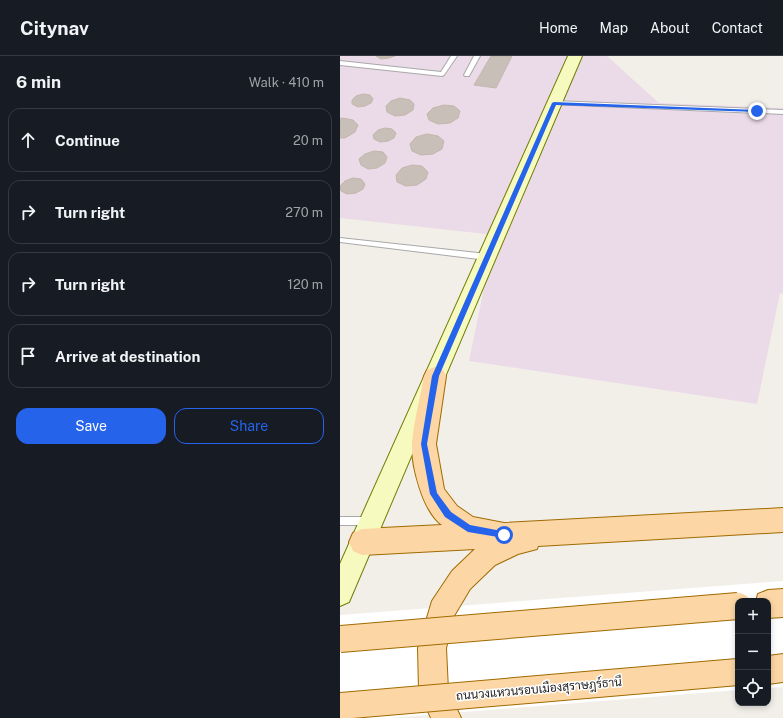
<!DOCTYPE html>
<html lang="en">
<head>
<meta charset="utf-8">
<style>
	:root { --surface:#171b24; --page:#20242c; --text:#f1f3f6; --muted:#9ea1a6; --line:#363941; --accent:#2563eb }
	body { margin:0; font-family:"Public Sans",Sarabun,sans-serif; background:var(--page); color:var(--text) }
	.controls { position:absolute; right:12px; bottom:12px; display:grid; overflow:hidden; border-radius:8px; box-shadow:0 2px 6px #0003 }
	.controls button { width:36px; height:36px; display:grid; place-items:center; padding:0; border:0; border-bottom:1px solid var(--line); background:var(--surface); color:var(--text); font:20px sans-serif }
	.stop { position:absolute; width:12px; height:12px; margin:-9px; border:3px solid #2563eb; border-radius:50%; background:#fff }
	.stop.end { background:#2563eb; border-color:#fff; box-shadow:0 1px 4px #0008 }
	.list { margin:0; padding:0; list-style:none }
	h2 { display:flex; justify-content:space-between; align-items:center; height:52px; margin:0; padding:0 16px; font-size:17px }
	h2 small { font-size:13px; font-weight:400; color:var(--muted) }
	.list li { display:grid; grid-template-columns:26px 1fr auto; gap:12px; align-items:center; box-sizing:border-box; height:64px; margin:0 8px 8px; padding:0 8px; border:1px solid var(--line); border-radius:12px }
	.list b { display:block; font-size:15px; white-space:nowrap }
	.list em { font-size:13px; font-style:normal; color:var(--muted) }
	.actions { display:flex; gap:8px; padding:12px 16px }
	.actions a { flex:1; padding:9px 0; border:1px solid var(--accent); border-radius:12px; text-align:center; font-size:14px; color:var(--accent) }
	.actions .main { background:var(--accent); color:#fff }
	.icon { flex:none; width:22px; height:22px; fill:none; stroke:currentColor; stroke-width:2; stroke-linecap:round; stroke-linejoin:round }
	.map { position:relative; flex:none; width:443px; height:662px; overflow:hidden }
	header { display:flex; align-items:center; gap:24px; box-sizing:border-box; height:56px; padding:0 20px; background:var(--surface); border-bottom:1px solid var(--line) }
	header strong { font-size:19px }
	nav { display:flex; gap:22px; margin-inline-start:auto; font-size:14px }
	main { display:flex }
	aside { flex:1; background:var(--surface) }
	.map>svg:first-child { display:block }
</style>
</head>
<body>
<header>
<strong>Citynav</strong>
<nav><a>Home</a><a>Map</a><a>About</a><a>Contact</a></nav>
</header>
<main>
<aside>
<h2>6 min<small>Walk · 410 m</small></h2>
<ul class="list">
<li><svg class="icon" aria-label="ahead" viewBox="0 0 24 24"><path d="M12 20V5M6 11l6-6 6 6"/></svg><div><b>Continue</b></div><em>20 m</em></li>
<li><svg class="icon" aria-label="right" viewBox="0 0 24 24"><path d="M7 20v-9h11M14 6l5 5-5 5"/></svg><div><b>Turn right</b></div><em>270 m</em></li>
<li><svg class="icon" aria-label="right" viewBox="0 0 24 24"><path d="M7 20v-9h11M14 6l5 5-5 5"/></svg><div><b>Turn right</b></div><em>120 m</em></li>
<li><svg class="icon" aria-label="arrive" viewBox="0 0 24 24"><path d="M6 21V4h12l-3 4 3 4H6"/></svg><div><b>Arrive at destination</b></div></li>
</ul>
<div class="actions"><a class="main">Save</a><a>Share</a></div>
</aside>
<div class="map">
<svg width="443" height="662" viewBox="0 0 443 662">
	<rect width="100%" height="100%" fill="#f2efe9"/>
	<path fill="#ebdbe8" d="M0,0H267L319,47L443,52V238L440,237L417,348L129,305L155,179L0,162Z"/>
	<path fill="#fff" d="M443,525V631L428,632V545H398V634L49,662H0V559Z"/>
	<g fill="#c7bfb8" stroke="#c4b6ab">
		<path d="M36,0H55L49,2L41,3Z"/>
		<path d="M151,0H172L156,32L134,29Z"/>
		<path d="M23,38L30,39L33,43L31,47L25,50L18,51L12,48V44L16,40Z"/>
		<path d="M60,42L70,44L74,48L73,54L65,59L55,60L47,56L46,50L51,45Z"/>
		<path d="M104,49L114,50L120,55L118,62L110,67L98,68L89,64L87,58L93,52Z"/>
		<path d="M2,62L13,64L18,69L15,76L5,82H0V63Z"/>
		<path d="M45,72L52,73L56,77L54,82L48,85L40,86L34,83L33,79L38,74Z"/>
		<path d="M87,78L98,80L104,85L102,93L93,98L81,99L72,95L70,88L76,81Z"/>
		<path d="M34,95L43,96L47,101L45,107L37,112L28,113L21,109L19,103L25,98Z"/>
		<path d="M72,109L82,110L88,116L86,123L77,129L66,130L57,126L56,119L62,112Z"/>
		<path d="M13,122L21,123L25,128L23,133L16,137L7,138L1,135L0,130L5,125Z"/>
	</g>
	<g fill="none" stroke-linecap="round" stroke-linejoin="round">
		<defs>
			<g id="lane">
				<path d="M111,0H117L104,19L102,20L0,9V5L101,16Z"/>
				<path d="M134,0H140L129,20H125L124,19Z"/>
				<path d="M214,45L443,54V58L212,48V46Z"/>
				<path d="M0,182L147,198L150,201L147,204L0,186Z"/>
				<path d="M0,461H29L32,462L34,465L32,468L29,469H0Z"/>
			</g>
			<path id="secondary" d="M228,0H242L9,546L0,550V508Z"/>
			<g id="primary">
				<path d="M95,311L103,314L106,320L96,388L104,433L117,450L133,461L164,467L443,452V476L198,490L197,493L178,498L155,509L130,533L114,560L106,592L108,634L121,662H91L79,635L78,592L92,545L112,515L135,493L22,499L13,495L9,486L13,477L22,473L102,469C83,456 71,409 72,387C74,365 80,342 84,320L87,314Z"/>
				<path d="M443,533V561L428,562V545H416L418,538L428,534Z"/>
				<path d="M443,598V626L428,628V600Z"/>
			</g>
		</defs>
		<use href="#lane" stroke="#a9a9a9" stroke-width="2"/>
		<use href="#secondary" stroke="#707d05" stroke-width="2"/>
		<use href="#primary" stroke="#a06b00" stroke-width="2"/>
		<use href="#lane" fill="#fff" fill-rule="evenodd"/>
		<use href="#secondary" fill="#f7fabf" fill-rule="evenodd"/>
		<use href="#primary" fill="#fcd6a4" fill-rule="evenodd"/>
		<defs>
			<g id="primary-bridge">
				<path d="M0,583L398,550"/>
				<path d="M0,650L398,616"/>
			</g>
		</defs>
		<use href="#primary-bridge" stroke="#a06b00" stroke-width="28" stroke-linecap="butt"/>
		<use href="#primary-bridge" stroke="#fcd6a4" stroke-width="26"/>
	</g>
	<path fill="#2563eb" d="M214,46L417,54L420,55L417,56L216,49L99,320L87,388L97,437L111,456L130,469L167,476V481L164,482L128,476L105,461L90,438L81,388L92,320L212,47Z"/>
	<g text-anchor="middle" dominant-baseline="central" stroke-width="3" stroke-linejoin="round" paint-order="stroke">
		<g font-size="12" fill="#222" stroke="#fff">
			<text transform="translate(199 633) rotate(-5)">ถนนวงแหวนรอบเมืองสุราษฎร์ธานี</text>
		</g>
	</g>
</svg>
<div class="controls">
<button>+</button>
<button>−</button>
<button><svg class="icon" aria-label="locate" viewBox="0 0 24 24"><circle cx="12" cy="12" r="6"/><path d="M12 2v4M12 18v4M2 12h4M18 12h4"/></svg></button>
</div>
<div class="stop" style="left:164px;top:479px"></div>
<div class="stop end" style="left:417px;top:55px"></div>
</div>
</main>
</body>
</html>
